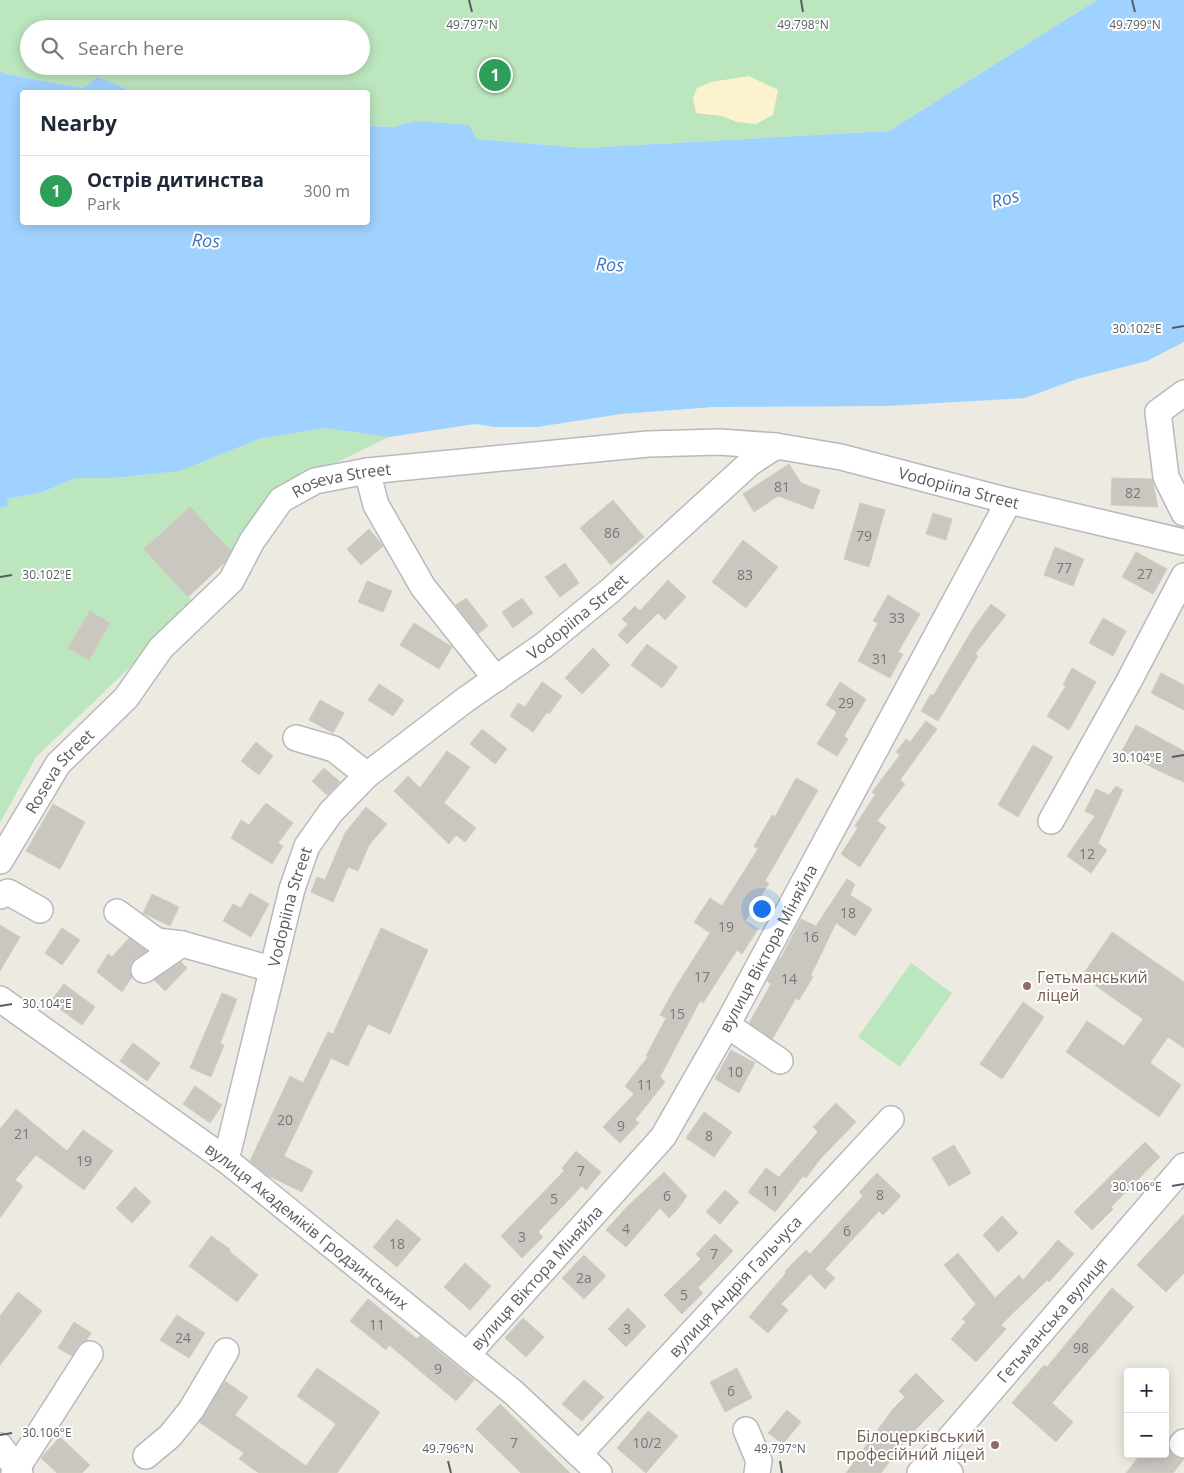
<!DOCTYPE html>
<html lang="en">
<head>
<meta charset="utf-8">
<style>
	:root { --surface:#fff; --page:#f2f2f3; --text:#1f2937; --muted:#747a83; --line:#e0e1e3; --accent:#1a73e8 }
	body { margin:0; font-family:"Open Sans",sans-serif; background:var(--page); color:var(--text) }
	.controls { position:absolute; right:15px; bottom:15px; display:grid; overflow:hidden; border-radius:5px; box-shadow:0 2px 12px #0003 }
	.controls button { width:45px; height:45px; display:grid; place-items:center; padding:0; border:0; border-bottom:1px solid var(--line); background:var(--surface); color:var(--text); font:25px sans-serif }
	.you { position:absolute; left:761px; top:908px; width:18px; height:18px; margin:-12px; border:4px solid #fff; border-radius:50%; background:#1a73e8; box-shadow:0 0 0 8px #1a73e833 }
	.badge { display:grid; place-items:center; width:32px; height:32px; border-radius:50%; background:var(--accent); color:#fff; font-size:16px; font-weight:700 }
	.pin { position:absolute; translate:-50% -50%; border:2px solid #fff; box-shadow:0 1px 5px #0006 }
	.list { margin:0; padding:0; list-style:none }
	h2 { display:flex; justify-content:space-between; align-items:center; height:65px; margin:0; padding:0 20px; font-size:21px }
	h2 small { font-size:16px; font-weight:400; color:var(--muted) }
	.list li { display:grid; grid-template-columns:32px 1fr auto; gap:15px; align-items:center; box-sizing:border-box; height:70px; padding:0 20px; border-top:1px solid var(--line) }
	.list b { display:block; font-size:19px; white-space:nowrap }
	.list p { margin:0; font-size:16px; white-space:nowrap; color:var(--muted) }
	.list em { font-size:16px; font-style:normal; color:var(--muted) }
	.icon { flex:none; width:28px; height:28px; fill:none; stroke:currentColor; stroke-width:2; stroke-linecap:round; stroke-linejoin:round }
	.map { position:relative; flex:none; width:1184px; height:1473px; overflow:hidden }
	.search { position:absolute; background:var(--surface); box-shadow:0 2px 12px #0003; left:20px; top:20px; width:350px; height:55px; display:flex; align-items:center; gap:12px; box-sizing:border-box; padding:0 18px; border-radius:28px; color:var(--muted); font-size:19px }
	.panel { position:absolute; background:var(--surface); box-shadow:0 2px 12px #0003; left:20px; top:90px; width:350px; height:135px; border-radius:5px }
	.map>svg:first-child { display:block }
</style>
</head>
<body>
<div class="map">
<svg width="1184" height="1473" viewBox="0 0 1184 1473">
	<rect width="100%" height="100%" fill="#edebe1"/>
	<g fill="#bce6bd" fill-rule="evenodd">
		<path d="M0,0H1097L889,131L584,148L476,139L415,121L394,127L368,126V92H134L98,77L83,88L4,74L0,71ZM29,29H361V66H29Z"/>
		<path d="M325,428L389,437L335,463L302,473L269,494L234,554L189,596L194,606L36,757L0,823V508L8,506L6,499L43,492L76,478H115L180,471L259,439Z"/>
		<path d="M911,963L952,993L900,1067L858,1037Z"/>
	</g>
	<path fill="#fbf2ce" d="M749,76L778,90L773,115L756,124L737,122L722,116L696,113L693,98L697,88L711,82Z"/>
	<path fill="#9fd2ff" d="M1097,0H1184V342L1147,361L1077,379L1025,398L886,406L714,407L621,414L537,427H495L475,424L389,437L325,428L259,439L180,471L115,478H76L43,492L7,499L8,506L0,508V71L5,74L83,88L98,77L134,92H22V222H368V126L394,127L415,121L469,125L476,139L584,148L889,131Z"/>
	<g fill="#cac7c0" stroke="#d2ccbf">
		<path d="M789,464L801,483L820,490L813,509L778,496L754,512L743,494Z"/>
		<path d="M1112,478L1152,479L1158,507L1111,505Z"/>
		<path d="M613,500L644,537L611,565L580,528Z"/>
		<path d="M860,503L885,510L869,567L844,559Z"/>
		<path d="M190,507L231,551L224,563L188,597L144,549Z"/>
		<path d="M933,513L952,519L946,540L926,534Z"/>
		<path d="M369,529L383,546L361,565L347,549Z"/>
		<path d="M743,540L778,567L746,608L712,582Z"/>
		<path d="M1055,547L1084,559L1073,586L1044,575Z"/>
		<path d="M1136,552L1167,569L1153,594L1122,577Z"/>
		<path d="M565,563L579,583L560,597L545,577Z"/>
		<path d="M668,580L686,597L665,620L658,613L627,644L618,635L628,624L622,619L635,606L640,611Z"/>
		<path d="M367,581L392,591L383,612L358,602Z"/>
		<path d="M888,595L920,614L898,652L903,654L890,678L858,661L878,623L873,621Z"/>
		<path d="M466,598L488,626L478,634L456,605Z"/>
		<path d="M522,598L533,613L513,628L502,612Z"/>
		<path d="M991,604L1006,615L975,654L978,656L938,721L921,711L931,694L933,696L974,627Z"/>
		<path d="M90,611L110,623L89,660L68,648Z"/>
		<path d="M1103,618L1126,631L1113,656L1089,643Z"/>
		<path d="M414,623L452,647L439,669L400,645Z"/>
		<path d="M647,644L678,667L662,688L631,665Z"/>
		<path d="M593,648L610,665L582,694L565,678Z"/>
		<path d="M1072,668L1096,682L1069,730L1047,716L1066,686L1063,685Z"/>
		<path d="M1161,673L1184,685V710L1151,693Z"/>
		<path d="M542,682L562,696L549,714L547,712L533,732L510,716L518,703L525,707Z"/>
		<path d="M840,682L866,699L844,736L848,739L837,756L817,744L837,712L826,705Z"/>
		<path d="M379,684L404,700L393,716L368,700Z"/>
		<path d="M320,700L344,713L333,733L309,720Z"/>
		<path d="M926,721L937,729L900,780L905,784L877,821L886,827L860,867L841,854L858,828L855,826L875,795L872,792L900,755L896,752L906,739L910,742Z"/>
		<path d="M1136,725L1184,751V782L1157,770L1122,751Z"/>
		<path d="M482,729L507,749L495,764L470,744Z"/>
		<path d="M256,742L273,756L259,775L241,761Z"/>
		<path d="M1033,745L1053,757L1018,817L998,805Z"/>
		<path d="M447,751L470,767L444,803L476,828L465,842L456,835L449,844L394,791L408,776L420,788Z"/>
		<path d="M324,768L340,782L327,795L312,781Z"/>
		<path d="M796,778L818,790L765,881L769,883L745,921L758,929L742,954L737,950L703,1003L700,1001L660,1077L665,1082L635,1120L639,1123L620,1143L603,1127L634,1094L625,1086L648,1057L646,1056L666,1018L660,1015L675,988L710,933L694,922L710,898L722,906L758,849L754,846L772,815L775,817Z"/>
		<path d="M1116,786L1123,790L1098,843L1107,850L1091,873L1067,856L1095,816L1085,811L1096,789L1109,795Z"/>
		<path d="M266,803L293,823L278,843L283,846L272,864L231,838L241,820L249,825Z"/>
		<path d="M53,804L85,822L60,869L26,851Z"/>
		<path d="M366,807L387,824L369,845L358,871L348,867L333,902L311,892L317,877L325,880L345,833Z"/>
		<path d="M847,879L855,884L850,895L872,909L855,936L836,923L811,975L813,977L799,1000L796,998L773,1038H771L749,1023L771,984L767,981L780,957L781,958L801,919L816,926Z"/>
		<path d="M250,893L269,904L251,937L223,921L233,904L241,908Z"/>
		<path d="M152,894L179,907L170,926L143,913Z"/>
		<path d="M0,925L20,937L0,971Z"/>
		<path d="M62,928L80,940L62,965L45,953Z"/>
		<path d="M381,928L428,950L390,1034L368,1024L348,1066L331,1058L284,1156L313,1171L302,1192L267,1175L250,1161L290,1076L303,1083L328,1032L333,1034Z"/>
		<path d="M1112,932L1184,982V1048L1168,1037L1150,1063L1181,1085L1159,1117L1066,1052L1087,1021L1124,1046L1143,1019L1082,976Z"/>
		<path d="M129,938L146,951L131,963L130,971L132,977L122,992L97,972L108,954L112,957Z"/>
		<path d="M181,962L187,968L165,991L154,980Z"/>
		<path d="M64,984L95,1007L82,1025L50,1002Z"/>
		<path d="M222,993L237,999L220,1044L224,1045L211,1077L190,1068Z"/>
		<path d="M1023,1002L1044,1017L1002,1079L980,1064Z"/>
		<path d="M133,1043L160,1063L147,1081L120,1061Z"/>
		<path d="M731,1050L755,1063L739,1093L715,1079Z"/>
		<path d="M195,1086L222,1105L210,1123L183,1104Z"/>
		<path d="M836,1103L856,1122L821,1158L806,1178L803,1176L775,1212L748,1192L766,1168L779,1177L818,1132L813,1127Z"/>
		<path d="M16,1109L67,1151L83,1130L113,1151L84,1190L36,1155L15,1180L23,1186L0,1218V1129Z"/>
		<path d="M704,1112L732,1132L714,1157L686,1138Z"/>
		<path d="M1145,1142L1160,1157L1111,1207L1113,1209L1092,1230L1074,1212Z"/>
		<path d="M954,1145L971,1173L949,1186L932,1158Z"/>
		<path d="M576,1151L601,1172L586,1190L582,1186L538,1232L543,1237L522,1258L501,1236L564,1171L562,1168Z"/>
		<path d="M664,1172L687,1196L677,1210L669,1218L660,1208L626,1247L606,1230L625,1209Z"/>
		<path d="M877,1173L901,1196L883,1215L879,1211L825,1269L835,1278L825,1289L810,1274L781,1304L788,1310L768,1333L749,1317L786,1273L785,1271L806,1250L810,1254L863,1196L859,1192Z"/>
		<path d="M135,1187L151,1202L132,1223L116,1208Z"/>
		<path d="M725,1190L739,1202L720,1224L706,1212Z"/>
		<path d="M1184,1214V1273L1166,1292L1137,1265Z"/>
		<path d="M1002,1216L1018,1233L998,1252L983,1235Z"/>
		<path d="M397,1219L421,1239L397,1267L373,1247Z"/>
		<path d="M715,1234L733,1251L698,1288L703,1293L682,1314L664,1295L701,1259L696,1254Z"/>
		<path d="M211,1236L230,1249L229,1251L258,1275L237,1302L189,1266Z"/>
		<path d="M1058,1240L1074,1254L1049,1282L1047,1280L1001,1325L1006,1329L976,1362L951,1339L966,1322L962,1319L976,1304L944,1265L958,1253L995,1298L1019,1275L1023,1280Z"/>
		<path d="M584,1255L606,1276L584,1299L562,1278Z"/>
		<path d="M465,1263L491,1286L470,1310L444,1287Z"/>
		<path d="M1112,1288L1134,1307L1052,1403L1073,1422L1056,1442L1012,1403L1044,1365L1047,1367Z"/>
		<path d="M18,1292L42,1311L0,1365V1316Z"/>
		<path d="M368,1299L417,1339L420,1336L474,1380L456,1401L389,1345L386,1350L350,1321Z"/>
		<path d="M628,1308L646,1326L626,1347L608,1329Z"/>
		<path d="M177,1315L205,1333L189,1358L160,1340Z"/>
		<path d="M523,1318L544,1337L526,1357L505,1338Z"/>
		<path d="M74,1322L91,1333L86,1341L78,1346L72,1356L58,1348Z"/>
		<path d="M317,1368L380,1412L337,1473H259L239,1459L244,1453L199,1422L225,1381L248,1397L235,1415L306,1466L336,1424L297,1396Z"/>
		<path d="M737,1368L752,1398L725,1412L710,1382Z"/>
		<path d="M916,1373L944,1401L908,1437L881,1473H846L893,1409L905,1397L899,1391Z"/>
		<path d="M584,1380L604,1397L582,1421L562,1404Z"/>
		<path d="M500,1404L570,1473H521L476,1429Z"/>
		<path d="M787,1410L801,1422L783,1444L768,1433Z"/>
		<path d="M648,1411L678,1436L646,1473L617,1448Z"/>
		<path d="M60,1437L90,1465L82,1473H57L41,1458Z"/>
		<path d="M1165,1443L1171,1453L1178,1458L1184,1459L1173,1473H1126L1141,1454H1165Z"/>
	</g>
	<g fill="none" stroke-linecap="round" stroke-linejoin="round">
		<defs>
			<g id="minor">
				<path d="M1184,393L1158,412L1166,477L1184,513"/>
				<path d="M367,471L376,505L423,587L496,679"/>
				<path d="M296,738L334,749L367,775"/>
				<path d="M1051,821L1129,681L1184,576"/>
				<path id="s1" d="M0,861L58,764L126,698L161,648L231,581L252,541L281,500L315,481L367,471L648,444L719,442L776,446"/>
				<path d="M0,896L8,892L40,910"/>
				<path d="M117,912L157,941L182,944"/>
				<path d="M144,970L182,944L271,969"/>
				<path id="s2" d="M0,999L226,1160L514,1393L599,1473"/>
				<path d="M727,1025L780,1061"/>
				<path id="s3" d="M226,1160L292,889L307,846L331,812L367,775L465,700L544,645L611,590L750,463L776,446L841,457L1009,501L1184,542"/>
				<path id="s4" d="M467,1355L663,1137L727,1025L1009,501"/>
				<path d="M746,1430L759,1461L757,1473"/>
				<path d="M1184,1442L1182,1444L1184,1445"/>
				<path d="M0,1446L20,1473"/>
				<path id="s5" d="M579,1454L891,1119"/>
				<path d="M146,1456L170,1436L191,1410L226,1351"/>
				<path d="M933,1457L950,1473"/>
				<path d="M14,1473L90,1354"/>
				<path id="s6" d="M920,1473L1184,1166"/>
			</g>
		</defs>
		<use href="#minor" stroke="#b6b9be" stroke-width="28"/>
		<use href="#minor" stroke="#fff" stroke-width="25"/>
	</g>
	<path fill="none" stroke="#595d62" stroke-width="2" d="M469,0L472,12M801,0L803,12M1132,0L1135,12M1172,328L1184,326M0,577L12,575M1172,757L1184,755M0,1006L12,1004M1172,1186L1184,1184M0,1435L12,1433M448,1461L451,1473M780,1461L782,1473"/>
	<g fill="#8d6e63" stroke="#fff" stroke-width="2">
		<circle cx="1027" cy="986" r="5"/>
		<circle cx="995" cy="1445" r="5"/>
	</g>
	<g text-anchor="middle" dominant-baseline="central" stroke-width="4" stroke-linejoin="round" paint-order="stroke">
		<g font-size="14" fill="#75787a">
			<text x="782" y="486">81</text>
			<text x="1133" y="492">82</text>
			<text x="612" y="532">86</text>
			<text x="864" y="535">79</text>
			<text x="1064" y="567">77</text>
			<text x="1145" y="573">27</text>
			<text x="745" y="574">83</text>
			<text x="897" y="617">33</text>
			<text x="880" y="658">31</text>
			<text x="846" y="702">29</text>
			<text x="1087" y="853">12</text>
			<text x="848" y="912">18</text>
			<text x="726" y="926">19</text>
			<text x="811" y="936">16</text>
			<text x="702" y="976">17</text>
			<text x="789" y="978">14</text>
			<text x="677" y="1013">15</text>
			<text x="735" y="1071">10</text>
			<text x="645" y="1084">11</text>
			<text x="285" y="1119">20</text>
			<text x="621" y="1125">9</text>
			<text x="22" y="1133">21</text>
			<text x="709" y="1135">8</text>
			<text x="84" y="1160">19</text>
			<text x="581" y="1170">7</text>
			<text x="771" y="1190">11</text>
			<text x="880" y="1194">8</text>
			<text x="667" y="1195">6</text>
			<text x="554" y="1198">5</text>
			<text x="626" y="1228">4</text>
			<text x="847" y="1230">6</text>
			<text x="522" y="1236">3</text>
			<text x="397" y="1243">18</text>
			<text x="714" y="1253">7</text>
			<text x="584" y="1277">2а</text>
			<text x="684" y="1294">5</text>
			<text x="377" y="1324">11</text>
			<text x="627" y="1328">3</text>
			<text x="183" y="1337">24</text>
			<text x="1081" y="1347">98</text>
			<text x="438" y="1368">9</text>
			<text x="731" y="1390">6</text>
			<text x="514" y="1442">7</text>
			<text x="647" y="1442">10/2</text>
		</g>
		<g font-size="16" fill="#595d62" stroke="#fff">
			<text stroke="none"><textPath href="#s1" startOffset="526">Roseva Street</textPath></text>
			<text stroke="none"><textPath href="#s3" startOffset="1131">Vodopiina Street</textPath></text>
			<text stroke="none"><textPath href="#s3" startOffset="681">Vodopiina Street</textPath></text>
			<text stroke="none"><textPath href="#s1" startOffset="108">Roseva Street</textPath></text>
			<text stroke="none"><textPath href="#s3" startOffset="261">Vodopiina Street</textPath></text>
			<text stroke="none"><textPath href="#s4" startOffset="509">вулиця Віктора Міняйла</textPath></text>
			<text stroke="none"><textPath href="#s2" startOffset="382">вулиця Академіків Гродзинських</textPath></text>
			<text stroke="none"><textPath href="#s4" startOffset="104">вулиця Віктора Міняйла</textPath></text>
			<text stroke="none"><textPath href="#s5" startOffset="229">вулиця Андрія Гальчуса</textPath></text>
			<text stroke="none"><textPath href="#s6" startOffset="202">Гетьманська вулиця</textPath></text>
		</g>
		<g font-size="16" fill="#785e54" stroke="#fff" text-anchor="start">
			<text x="1037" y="977">Гетьманський<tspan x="1037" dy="18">ліцей</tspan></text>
			<text x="985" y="1436" text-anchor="end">Білоцерківський<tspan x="985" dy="18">професійний ліцей</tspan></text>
		</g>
		<g font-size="18" font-style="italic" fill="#3d77bc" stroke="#fff">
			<text transform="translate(1005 198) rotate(-15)">Ros</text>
			<text transform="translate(206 240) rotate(3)">Ros</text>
			<text transform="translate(610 264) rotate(3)">Ros</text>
		</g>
	</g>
	<g font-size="12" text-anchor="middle" fill="#595d62" stroke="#fff" stroke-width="4" stroke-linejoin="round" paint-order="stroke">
		<text x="472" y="29">49.797°N</text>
		<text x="803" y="29">49.798°N</text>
		<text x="1135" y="29">49.799°N</text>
		<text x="1137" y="333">30.102°E</text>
		<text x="47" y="579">30.102°E</text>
		<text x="1137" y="762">30.104°E</text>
		<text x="47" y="1008">30.104°E</text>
		<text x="1137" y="1191">30.106°E</text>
		<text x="47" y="1437">30.106°E</text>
		<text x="448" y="1453">49.796°N</text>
		<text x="780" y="1453">49.797°N</text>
	</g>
</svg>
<div class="controls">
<button>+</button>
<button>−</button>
</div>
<div class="you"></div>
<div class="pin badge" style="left:495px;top:75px;background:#2e9e5b">1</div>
<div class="search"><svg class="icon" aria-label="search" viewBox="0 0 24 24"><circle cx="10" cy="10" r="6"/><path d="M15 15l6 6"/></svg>Search here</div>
<section class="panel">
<h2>Nearby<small></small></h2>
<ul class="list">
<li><span class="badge" style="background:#2e9e5b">1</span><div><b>Острів дитинства</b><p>Park</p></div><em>300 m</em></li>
</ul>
</section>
</div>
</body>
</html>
